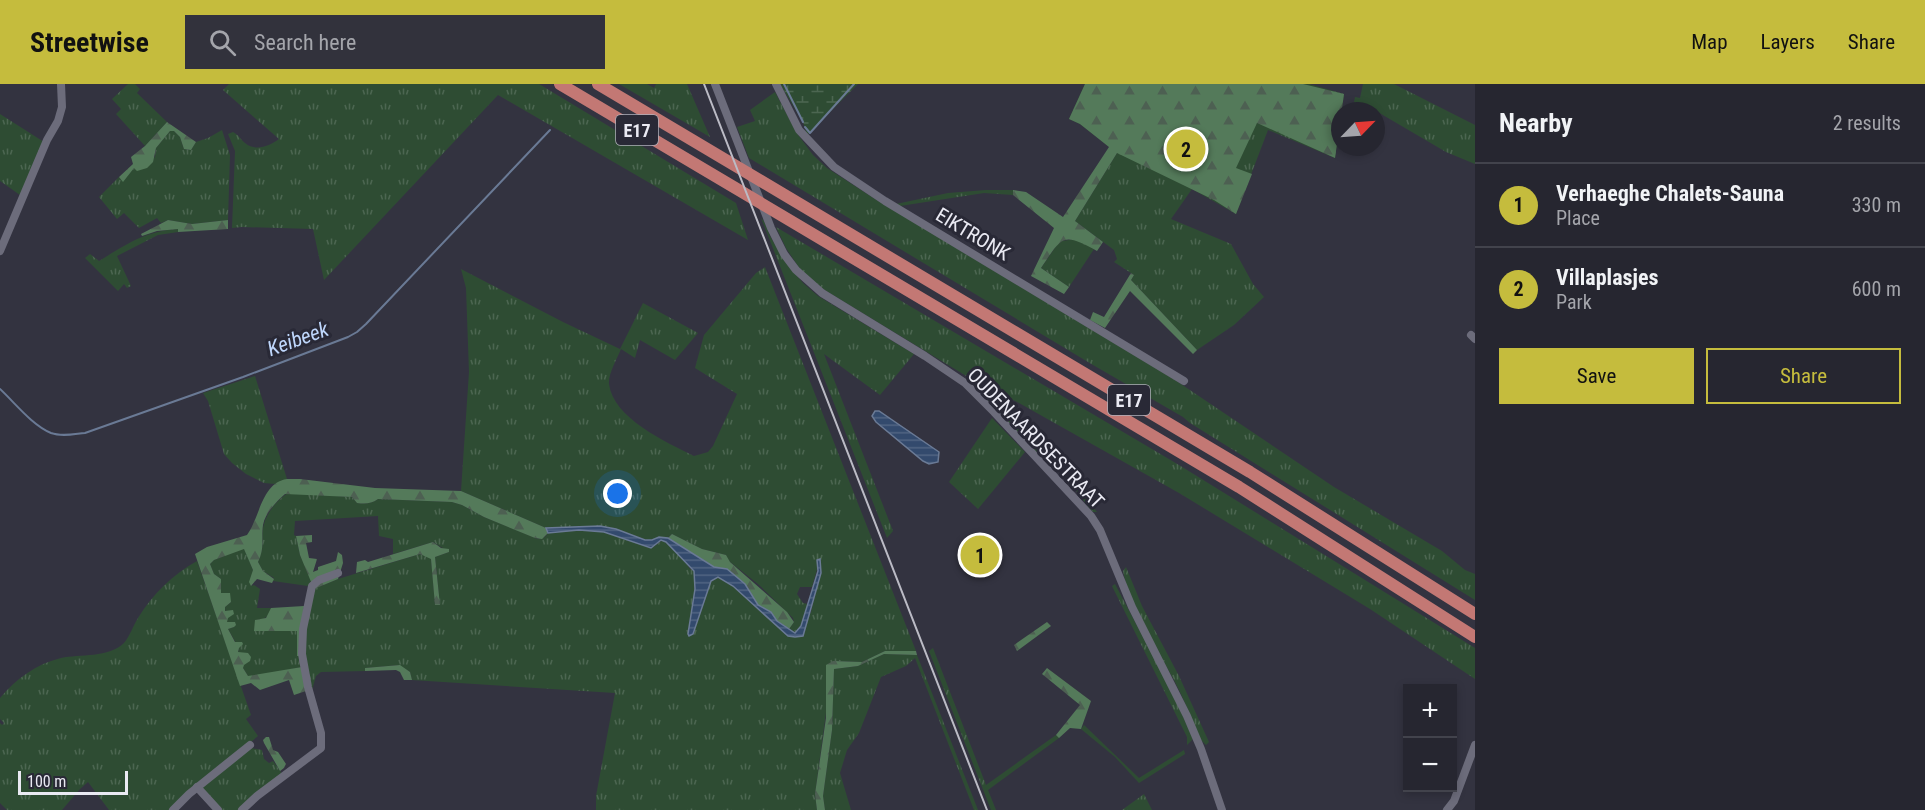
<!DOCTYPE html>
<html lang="en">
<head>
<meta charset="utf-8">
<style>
	:root { --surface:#262630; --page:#32323c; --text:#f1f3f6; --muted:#a4a5ab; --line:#42434c; --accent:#c5bc3d }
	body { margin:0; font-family:"Roboto Condensed",sans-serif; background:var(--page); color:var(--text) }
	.controls { position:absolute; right:18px; bottom:18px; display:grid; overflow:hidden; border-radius:0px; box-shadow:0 3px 9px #0003 }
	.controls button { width:54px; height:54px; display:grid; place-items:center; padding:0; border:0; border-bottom:2px solid var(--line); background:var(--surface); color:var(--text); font:30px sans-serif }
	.compass { position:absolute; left:1331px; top:18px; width:54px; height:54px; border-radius:50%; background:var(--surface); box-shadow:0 3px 9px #0003; rotate:65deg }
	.scale { position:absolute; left:18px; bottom:15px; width:110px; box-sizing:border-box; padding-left:6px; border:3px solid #eaeaf3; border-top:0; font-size:16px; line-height:21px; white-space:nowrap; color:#eaeaf3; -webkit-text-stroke:4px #292936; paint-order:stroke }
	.you { position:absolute; left:618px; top:410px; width:21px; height:21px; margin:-15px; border:4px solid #fff; border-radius:50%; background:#1a73e8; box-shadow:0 0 0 9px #1a73e833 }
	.badge { display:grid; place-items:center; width:39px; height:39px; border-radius:50%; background:var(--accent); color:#111; font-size:20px; font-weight:700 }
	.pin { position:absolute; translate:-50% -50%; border:3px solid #fff; box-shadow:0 2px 6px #0006 }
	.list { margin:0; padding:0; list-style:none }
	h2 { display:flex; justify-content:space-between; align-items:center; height:78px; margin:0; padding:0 24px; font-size:26px }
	h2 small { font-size:20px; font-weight:400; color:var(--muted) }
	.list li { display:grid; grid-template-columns:39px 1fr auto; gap:18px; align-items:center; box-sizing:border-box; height:84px; padding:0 24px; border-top:2px solid var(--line) }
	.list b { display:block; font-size:22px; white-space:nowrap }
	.list p { margin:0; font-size:20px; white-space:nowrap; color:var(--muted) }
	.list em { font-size:20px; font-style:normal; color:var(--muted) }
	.actions { display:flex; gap:12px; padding:18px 24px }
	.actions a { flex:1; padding:14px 0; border:2px solid var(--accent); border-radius:0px; text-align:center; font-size:21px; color:var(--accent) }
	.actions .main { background:var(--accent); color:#111 }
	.icon { flex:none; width:33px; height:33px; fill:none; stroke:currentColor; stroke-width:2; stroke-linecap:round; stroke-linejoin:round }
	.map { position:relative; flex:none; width:1475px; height:726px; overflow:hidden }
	header { display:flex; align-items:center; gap:36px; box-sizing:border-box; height:84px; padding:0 30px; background:var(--accent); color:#111 }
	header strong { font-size:28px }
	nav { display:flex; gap:33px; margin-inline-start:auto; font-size:21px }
	.search { width:420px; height:54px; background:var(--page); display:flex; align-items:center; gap:15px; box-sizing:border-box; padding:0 21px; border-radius:0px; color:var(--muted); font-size:22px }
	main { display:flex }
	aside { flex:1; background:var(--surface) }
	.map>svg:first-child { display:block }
</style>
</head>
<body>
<header>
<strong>Streetwise</strong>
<div class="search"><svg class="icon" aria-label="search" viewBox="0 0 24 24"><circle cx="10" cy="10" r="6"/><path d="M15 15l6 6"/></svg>Search here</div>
<nav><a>Map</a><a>Layers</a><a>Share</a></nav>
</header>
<main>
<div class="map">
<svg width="1475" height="726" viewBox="0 0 1475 726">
	<defs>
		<pattern id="grass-tufts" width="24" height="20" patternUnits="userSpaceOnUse" patternTransform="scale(1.5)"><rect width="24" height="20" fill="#2e4c33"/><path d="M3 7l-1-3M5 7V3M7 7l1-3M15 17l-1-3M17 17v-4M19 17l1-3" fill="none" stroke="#4c6651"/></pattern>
		<pattern id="forest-firs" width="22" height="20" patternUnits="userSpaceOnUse" patternTransform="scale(1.5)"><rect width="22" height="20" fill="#547a5a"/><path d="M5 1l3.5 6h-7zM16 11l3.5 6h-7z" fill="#4d6052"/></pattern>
		<pattern id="wetland-marsh" width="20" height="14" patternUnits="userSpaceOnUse" patternTransform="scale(1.5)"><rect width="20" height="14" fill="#2e4c33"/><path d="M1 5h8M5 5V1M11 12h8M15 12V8" fill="none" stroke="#4c6651"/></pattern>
		<pattern id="water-rules" width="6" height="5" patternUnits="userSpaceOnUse" patternTransform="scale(1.5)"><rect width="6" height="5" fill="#334a6d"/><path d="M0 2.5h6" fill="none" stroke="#516482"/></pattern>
	</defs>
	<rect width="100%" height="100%" fill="#333340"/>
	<g fill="url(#grass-tufts)">
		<path d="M128,0H135L140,5L137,9L167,38L145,62L116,30L121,25L112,15Z"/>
		<path d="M229,0H539L736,119L748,156L498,11L324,196L313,145L242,143L232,144L235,67L228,50L233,48C239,51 240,55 245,59C256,68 269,62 279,55L223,6Z"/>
		<path d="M619,0H647L654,4L656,0H687L710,53Z"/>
		<path d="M1085,0H1309L1344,10L1335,74L1268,46L1236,130L1192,105L1171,135L1231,160L1253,200L1264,213L1234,241L1197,266L1131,196L1134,191L1114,178L1117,175L1114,166L1075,137L1117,69L1080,40L1069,35Z"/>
		<path d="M1363,0H1394L1475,41V80L1446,68L1376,27L1354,18L1355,13L1360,14Z"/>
		<path d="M775,8L796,48L813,71L827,84L875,115L1172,294L1334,403L1442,467L1465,486L1475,490V516L1190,339L1183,333L1093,281L749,74L737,43L755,37L750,26Z"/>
		<path d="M0,30L44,58L20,111L0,97Z"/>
		<path d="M222,46L230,71L228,136L192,140L168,136L161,139L157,134L139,144L124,129L117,135L99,113L119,93L123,97L134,84L155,73L156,64L170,47H174L180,53L184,65L191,66L196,58L208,54Z"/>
		<path d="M986,106H1013V111L984,109L900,122L896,120L948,109Z"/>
		<path d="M761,134L764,137L770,152L786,179L803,199L818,212L914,270L880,311L824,270L893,447L887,454Z"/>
		<path d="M776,143L1179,381L1475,564V595L1370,525L1179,409L1019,319L968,293L823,205L800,185L786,164Z"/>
		<path d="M178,145V148L158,151L117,172L131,202L127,204L124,200L118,207L85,174L90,170L99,177C127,160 145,147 178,145Z"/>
		<path d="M1076,155L1094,165L1069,203L1041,184L1057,161L1062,157Z"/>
		<path d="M765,183L916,567H885L862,578L833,577L815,710L817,726H596V712L615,609L412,596L410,588L399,581L365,584V587L321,588L316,592L312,606L309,602L304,553L314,505L338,495L420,470L431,474L435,520L440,521L435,473L449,468L433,458L393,470V455L379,452L378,432L295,437L294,451L296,452L300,471L313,498L308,502L273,497L274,494L263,487L258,478C266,460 260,454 264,440C267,428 278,415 288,409L352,413L357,419C365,420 371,420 378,415L452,418L462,421L484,433L538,455L545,453L548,449L579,446L604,448L651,464L663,456L684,475L690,485L694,487L695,505L688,550H693L711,497L718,493L733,502L751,519L795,553L811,528L821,482H818L812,503H800L797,510L803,519L808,520L801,542L795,549L789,545L794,538L793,534L758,500L729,477L726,471L702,465L672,450L666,455L659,453L649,457L616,445L546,444L461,407L469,288L466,204L461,185L563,238L620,265L643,219L698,249L675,276L640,256L635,274L621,265C617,275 608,290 609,300C613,334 666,358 694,372L708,368L713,362L737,310L695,284L704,251L756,189Z"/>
		<path d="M255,292L287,395L275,400L264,399L246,390L232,379L224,370L208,317L203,309Z"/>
		<path d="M975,303L992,312L1046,366L1097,428H1093C1075,408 1064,384 1039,371Z"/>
		<path d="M992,334L1025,368L978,425L949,398Z"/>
		<path d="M244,464L253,486L251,502L254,501L260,505L257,524H271L269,531L262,536L297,547V572H300L302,583L251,593L248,592L243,584L244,569H238L239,564L228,545L234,543L227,538C228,532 225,529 225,523L231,518L226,509H221V495L214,490L210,480L214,476Z"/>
		<path d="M197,477L251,631L246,635L258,652L170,726H109L88,698L80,705L62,726H7L0,719V639L2,641L4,639L0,635V614C16,595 36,580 61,574C80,570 109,574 124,559C130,552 133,542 138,534C152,511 173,490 197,477Z"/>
		<path d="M1126,483L1142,522L1179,592L1209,658L1206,661L1200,655C1192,635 1184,615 1174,596C1157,565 1129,520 1123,487Z"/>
		<path d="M1115,500L1172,608L1193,655L1187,661V653L1112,502Z"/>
		<path d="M933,564L986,701L1056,651L1059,654L988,706L996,726H991L929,567Z"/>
		<path d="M884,570L917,571L978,726H974L915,574L906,582L881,593L859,649L847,666L840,689L851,726H825L823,712L832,646L834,585L858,582Z"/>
		<path d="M1084,641L1139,694L1184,666L1185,670L1139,699L1115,673L1081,645Z"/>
		<path d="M251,664L262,666L264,675L269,679L273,677L283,691L238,726H220L201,702Z"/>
		<path d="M1144,710L1152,726H1122Z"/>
	</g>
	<g fill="url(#forest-firs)">
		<path d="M1085,0H1303L1344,10L1335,74L1257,39L1236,84L1252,90L1236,130L1214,116L1117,69L1075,137L1103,158L1097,167C1062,147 1062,153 1041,184L1069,203L1064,210L1031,192L1054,144L1013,111V106L1026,108L1063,133L1109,63L1080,40L1069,35Z"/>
		<path d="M167,38L196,58L191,66L184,65L180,53L174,47H170L156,64L153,78L147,84L137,87L134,84L123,98L119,93L133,80L131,73L145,62Z"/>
		<path d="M168,136L192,140L228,136V145L178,148V145L157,147L142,152L141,150Z"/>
		<path d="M1131,189L1134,191L1131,196L1197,266L1193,270L1130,207L1105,244L1090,236L1093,228L1104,233Z"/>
		<path d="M287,395H300L375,404L461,407L546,444L548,449L542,455L535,454L484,433L462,421L452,418L378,415C371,420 365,420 357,419L352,413L285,410C277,417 265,429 263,441C261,456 265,463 258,478L263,487L274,495L272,499L257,495L251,502L249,498L253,486L244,465L214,476L210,480L214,490L221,495V509H230L231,518L225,523V527L233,526L234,530L228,534L227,538H235L236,541L234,543L228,545L235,558H242L243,560L239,564L238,568L248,569L251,573L250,577L244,581L243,584L248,592L302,583L306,607L294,611L289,596L260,606L251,599L240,602L195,470L207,463L247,451C260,434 261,399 287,395Z"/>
		<path d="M672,450L702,465L726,471L730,478L787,528L794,538L789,545L777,537L771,528L758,521L727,485L714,483L668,454Z"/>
		<path d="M312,451V458L306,459L309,474L317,475L313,488L318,486V483L336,477L338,468L342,471L343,479L338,495L314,505L300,471L296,452Z"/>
		<path d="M433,458L441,464L449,465V468L435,473L440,521H435L431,475L420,470L356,489L357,478L365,476L368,478Z"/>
		<path d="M304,522L300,572H297V547H254L255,536L266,534L271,524Z"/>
		<path d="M1047,538L1051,542L1017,567L1014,561Z"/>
		<path d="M885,567H916L917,571L884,570L858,582L834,585L832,646L823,712L825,726H817L815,710L826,634V581L833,577L862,578Z"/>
		<path d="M400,581L410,588L412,596H404L400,588L396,586L365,587V584Z"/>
		<path d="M1047,584L1091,617L1081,645L1070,644L1059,654L1056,651L1080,621L1042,590Z"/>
		<path d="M266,653H269L273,666L278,668L286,680L284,684L280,687L264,659L263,656Z"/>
	</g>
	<path fill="url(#wetland-marsh)" d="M780,0H858L807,51L803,38Z"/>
	<g fill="url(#water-rules)" stroke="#6a7a95" stroke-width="1.5">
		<path d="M875,327H879L939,368L938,378L929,380L923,377L876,338L872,332Z"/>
		<path d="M600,442L616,445L645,456H652L659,453L668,454L714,483L727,485L745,500L758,521L771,528L777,537L795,549L801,542L818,487L817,476L820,475L821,489L803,552L795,553L788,552L733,502L718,493L711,497L693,550L689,552L688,550L695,505L694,487L666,458L661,456L651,464L604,448L579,446L548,449L546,444Z"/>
	</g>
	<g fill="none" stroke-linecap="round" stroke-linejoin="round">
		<g stroke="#6a7a95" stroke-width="2">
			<path d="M784,0L803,38"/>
			<path d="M805,43L810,49L854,0"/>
			<path d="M0,305C15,319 32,341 51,349C62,353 74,350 85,349L243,293L348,253L357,248L366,240L550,46"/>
		</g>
		<g stroke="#6c6c7b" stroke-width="8">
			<path d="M715,0L771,144L784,170L796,186L822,209L925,272L965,299L994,328L1091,432L1100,446L1132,523L1187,632L1201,665L1222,726"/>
			<path d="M776,0L799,46L834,83L885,117L1184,297"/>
			<path d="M0,167L47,56L58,37L62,23L61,0"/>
			<path d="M1471,251L1475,255"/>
			<path d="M197,703L218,726"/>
			<path d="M173,726L189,710L250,661"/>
			<path d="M242,726L257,712L321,664V649L308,603L302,570L303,545L312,502L319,496L338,489"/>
			<path d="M1447,726L1454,717L1475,661"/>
		</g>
		<g stroke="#c37874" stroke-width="12">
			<path d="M560,0L1239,403L1475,553"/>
			<path d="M598,0L1250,388L1475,530"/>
		</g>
		<path stroke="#bbbbc5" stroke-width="2" d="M704,0L987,726"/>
	</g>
	<g text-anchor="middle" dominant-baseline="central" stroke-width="6" stroke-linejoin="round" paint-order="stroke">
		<g fill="#292936" stroke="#b0b0ba" stroke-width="1.5">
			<rect x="616" y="31" width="42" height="30" rx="4.5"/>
			<rect x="1108" y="301" width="42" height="30" rx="4.5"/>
		</g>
		<g font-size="18" font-weight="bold" fill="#eaeaf3">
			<text x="637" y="46">E17</text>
			<text x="1129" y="316">E17</text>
		</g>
		<g font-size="20" fill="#eaeaf3" stroke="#292936">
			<text transform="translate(973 150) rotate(31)">EIKTRONK</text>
			<text transform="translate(1036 354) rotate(46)">OUDENAARDSESTRAAT</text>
		</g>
		<g font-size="21" font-style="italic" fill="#bfd7fc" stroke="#292936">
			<text transform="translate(298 255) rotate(-20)">Keibeek</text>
		</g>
	</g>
</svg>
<div class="controls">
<button>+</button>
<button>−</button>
</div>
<svg class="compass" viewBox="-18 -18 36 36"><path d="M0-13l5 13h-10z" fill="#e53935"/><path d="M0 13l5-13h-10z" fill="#a4a5ab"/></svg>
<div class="scale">100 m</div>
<div class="you"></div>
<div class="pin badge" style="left:980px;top:471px">1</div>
<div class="pin badge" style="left:1186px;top:65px">2</div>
</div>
<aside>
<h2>Nearby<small>2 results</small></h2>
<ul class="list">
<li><span class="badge">1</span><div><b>Verhaeghe Chalets-Sauna</b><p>Place</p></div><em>330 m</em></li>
<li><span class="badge">2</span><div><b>Villaplasjes</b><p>Park</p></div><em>600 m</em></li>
</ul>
<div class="actions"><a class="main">Save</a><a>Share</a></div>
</aside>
</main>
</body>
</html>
